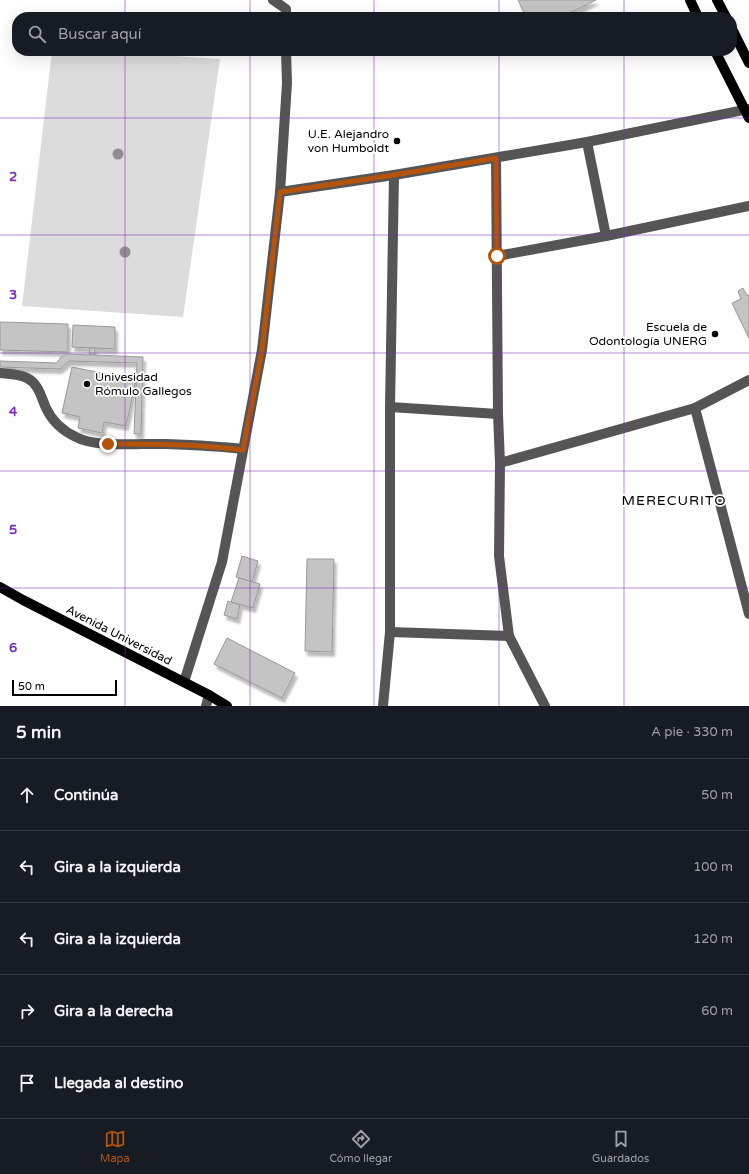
<!DOCTYPE html>
<html lang="es">
<head>
<meta charset="utf-8">
<style>
	:root { --surface:#171b24; --page:#242831; --text:#f1f3f6; --muted:#9ea1a6; --line:#363941; --accent:#b45309 }
	body { margin:0; font-family:"Varela Round",sans-serif; background:var(--page); color:var(--text) }
	.scale { position:absolute; left:12px; bottom:10px; width:105px; box-sizing:border-box; padding-left:4px; border:2px solid #000; border-top:0; font-size:11px; line-height:14px; white-space:nowrap; color:#000; -webkit-text-stroke:3px #fff; paint-order:stroke }
	.stop { position:absolute; width:12px; height:12px; margin:-9px; border:3px solid #b45309; border-radius:50%; background:#fff }
	.stop.end { background:#b45309; border-color:#fff; box-shadow:0 1px 4px #0008 }
	.list { margin:0; padding:0; list-style:none }
	h2 { display:flex; justify-content:space-between; align-items:center; height:52px; margin:0; padding:0 16px; font-size:17px }
	h2 small { font-size:13px; font-weight:400; color:var(--muted) }
	.list li { display:grid; grid-template-columns:26px 1fr auto; gap:12px; align-items:center; box-sizing:border-box; height:72px; padding:0 16px; border-top:1px solid var(--line) }
	.list b { display:block; font-size:15px; white-space:nowrap }
	.list em { font-size:13px; font-style:normal; color:var(--muted) }
	.icon { flex:none; width:22px; height:22px; fill:none; stroke:currentColor; stroke-width:2; stroke-linecap:round; stroke-linejoin:round }
	.map { position:relative; flex:none; width:749px; height:706px; overflow:hidden }
	.search { position:absolute; background:var(--surface); box-shadow:0 4px 16px #0002; left:12px; right:12px; top:12px; height:44px; display:flex; align-items:center; gap:10px; box-sizing:border-box; padding:0 14px; border-radius:16px; color:var(--muted); font-size:15px }
	.sheet { height:412px; background:var(--surface) }
	nav { display:flex; justify-content:space-around; align-items:center; box-sizing:border-box; height:56px; border-top:1px solid var(--line); background:var(--surface); font-size:11px; color:var(--muted) }
	nav a { display:grid; justify-items:center; gap:2px }
	nav .on { color:var(--accent) }
	.map>svg:first-child { display:block }
</style>
</head>
<body>
<div class="map">
<svg width="749" height="706" viewBox="0 0 749 706">
	<defs>
		<filter id="shadow"><feDropShadow dx="2.5" dy="4.5" stdDeviation="1" flood-color="#0004"/></filter>
	</defs>
	<rect width="100%" height="100%" fill="#fff"/>
	<path fill="#dcdcdc" d="M52,51H98L220,59L183,317L22,306Z"/>
	<g fill="#c4c4c4" stroke="#999" filter="url(#shadow)">
		<path d="M518,0H596L562,17H526Z"/>
		<path d="M743,288L747,296L749,295V338L732,303L741,299L738,291Z"/>
		<path d="M0,322L68,324V352L0,350Z"/>
		<path d="M73,325L115,327V349L72,347Z"/>
		<path d="M90,348H95V355H89Z"/>
		<path d="M67,354L143,357L141,434H134L137,363L69,361L60,369L0,367V361L57,363L61,357Z"/>
		<path d="M72,367L136,380L126,426L104,422L102,433L78,428L80,417L62,413Z"/>
		<path d="M242,556L258,561L252,582L236,577Z"/>
		<path d="M307,559H334L332,652L305,651Z"/>
		<path d="M239,578L260,584L253,608L231,602Z"/>
		<path d="M228,601L240,605L237,619L224,615Z"/>
		<path d="M227,638L295,673L282,698L214,664Z"/>
	</g>
	<g fill="none" stroke-linecap="round" stroke-linejoin="round">
		<g stroke="#555" stroke-width="10">
			<path d="M273,0L286,9V17"/>
			<path d="M587,142L606,236"/>
			<path d="M496,158L498,414L500,463L499,556L509,636L545,706"/>
			<path d="M280,192L394,175L587,142L749,109"/>
			<path d="M497,256L606,236L749,206"/>
			<path d="M0,373C9,374 19,374 27,378C39,384 41,397 46,408C52,421 63,431 76,437C95,448 143,443 166,444C192,445 217,446 243,449"/>
			<path d="M390,407L498,414"/>
			<path d="M695,408L749,614"/>
			<path d="M500,463L695,408L749,380"/>
			<path d="M390,632L509,636"/>
			<path d="M184,682L222,562L262,350L280,192L287,83L286,51"/>
			<path d="M206,706L209,695"/>
			<path d="M383,706L390,632V407L394,175"/>
		</g>
		<g stroke="#000" stroke-width="10">
			<path d="M690,0L698,17"/>
			<path d="M717,0L726,17"/>
			<path d="M732,29L749,63"/>
			<path d="M715,51L749,118"/>
			<path d="M0,587L23,600L209,695L227,706"/>
		</g>
	</g>
	<g fill="#8f8f8f">
		<circle cx="118" cy="154" r="5.5"/>
		<circle cx="125" cy="252" r="5.5"/>
	</g>
	<g fill="none" stroke-linecap="round" stroke-linejoin="round">
		<path stroke="#b45309" stroke-width="5" d="M108,444C153,444 198,444 243,450L262,350L280,192L394,175L496,158L497,256"/>
	</g>
	<path fill="none" stroke="#7b2cbf" stroke-width="1" stroke-opacity="0.55" d="M125,0V17M250,0V17M374,0V17M499,0V17M624,0V17M125,51V706M250,51V706M374,51V706M499,51V706M624,51V706M0,118H749M0,235H749M0,353H749M0,471H749M0,588H749"/>
	<g fill="#000" stroke="#fff" stroke-width="1.5">
		<circle cx="397" cy="141" r="4"/>
		<circle cx="715" cy="334" r="4"/>
		<circle cx="87" cy="384" r="4"/>
	</g>
	<g text-anchor="middle" dominant-baseline="central" stroke-width="3.5" stroke-linejoin="round" paint-order="stroke">
		<g font-size="12" fill="#000" stroke="#fff" text-anchor="end">
			<text x="389" y="134">U.E. Alejandro<tspan x="389" dy="14">von Humboldt</tspan></text>
			<text x="707" y="327">Escuela de<tspan x="707" dy="14">Odontología UNERG</tspan></text>
			<text x="95" y="377" text-anchor="start">Univesidad<tspan x="95" dy="14">Rómulo Gallegos</tspan></text>
		</g>
		<g font-size="12" fill="#000" stroke="#fff">
			<text transform="translate(119 635) rotate(27)">Avenida Universidad</text>
		</g>
		<g font-size="14" letter-spacing="1" fill="#000" stroke="#fff">
			<text x="674" y="500">MERECURITO</text>
		</g>
	</g>
	<g font-size="13" text-anchor="middle" font-weight="bold" fill="#7b2cbf" stroke="#fff" stroke-width="3.5" stroke-linejoin="round" paint-order="stroke">
		<text x="13" y="181">2</text>
		<text x="13" y="299">3</text>
		<text x="13" y="416">4</text>
		<text x="13" y="534">5</text>
		<text x="13" y="652">6</text>
	</g>
</svg>
<div class="scale">50 m</div>
<div class="stop" style="left:497px;top:256px"></div>
<div class="stop end" style="left:108px;top:444px"></div>
<div class="search"><svg class="icon" aria-label="search" viewBox="0 0 24 24"><circle cx="10" cy="10" r="6"/><path d="M15 15l6 6"/></svg>Buscar aquí</div>
</div>
<section class="sheet">
<h2>5 min<small>A pie · 330 m</small></h2>
<ul class="list">
<li><svg class="icon" aria-label="ahead" viewBox="0 0 24 24"><path d="M12 20V5M6 11l6-6 6 6"/></svg><div><b>Continúa</b></div><em>50 m</em></li>
<li><svg class="icon" aria-label="left" viewBox="0 0 24 24"><path d="M17 20v-9H6M10 6l-5 5 5 5"/></svg><div><b>Gira a la izquierda</b></div><em>100 m</em></li>
<li><svg class="icon" aria-label="left" viewBox="0 0 24 24"><path d="M17 20v-9H6M10 6l-5 5 5 5"/></svg><div><b>Gira a la izquierda</b></div><em>120 m</em></li>
<li><svg class="icon" aria-label="right" viewBox="0 0 24 24"><path d="M7 20v-9h11M14 6l5 5-5 5"/></svg><div><b>Gira a la derecha</b></div><em>60 m</em></li>
<li><svg class="icon" aria-label="arrive" viewBox="0 0 24 24"><path d="M6 21V4h12l-3 4 3 4H6"/></svg><div><b>Llegada al destino</b></div></li>
</ul>
</section>
<nav>
<a class="on"><svg class="icon" aria-label="map" viewBox="0 0 24 24"><path d="M3 6l6-2 6 2 6-2v14l-6 2-6-2-6 2zM9 4v14M15 6v14"/></svg>Mapa</a>
<a><svg class="icon" aria-label="directions" viewBox="0 0 24 24"><path d="M12 3l9 9-9 9-9-9zM9 14v-3h6M13 9l2 2-2 2"/></svg>Cómo llegar</a>
<a><svg class="icon" aria-label="saved" viewBox="0 0 24 24"><path d="M7 4h10v16l-5-4-5 4z"/></svg>Guardados</a>
</nav>
</body>
</html>
